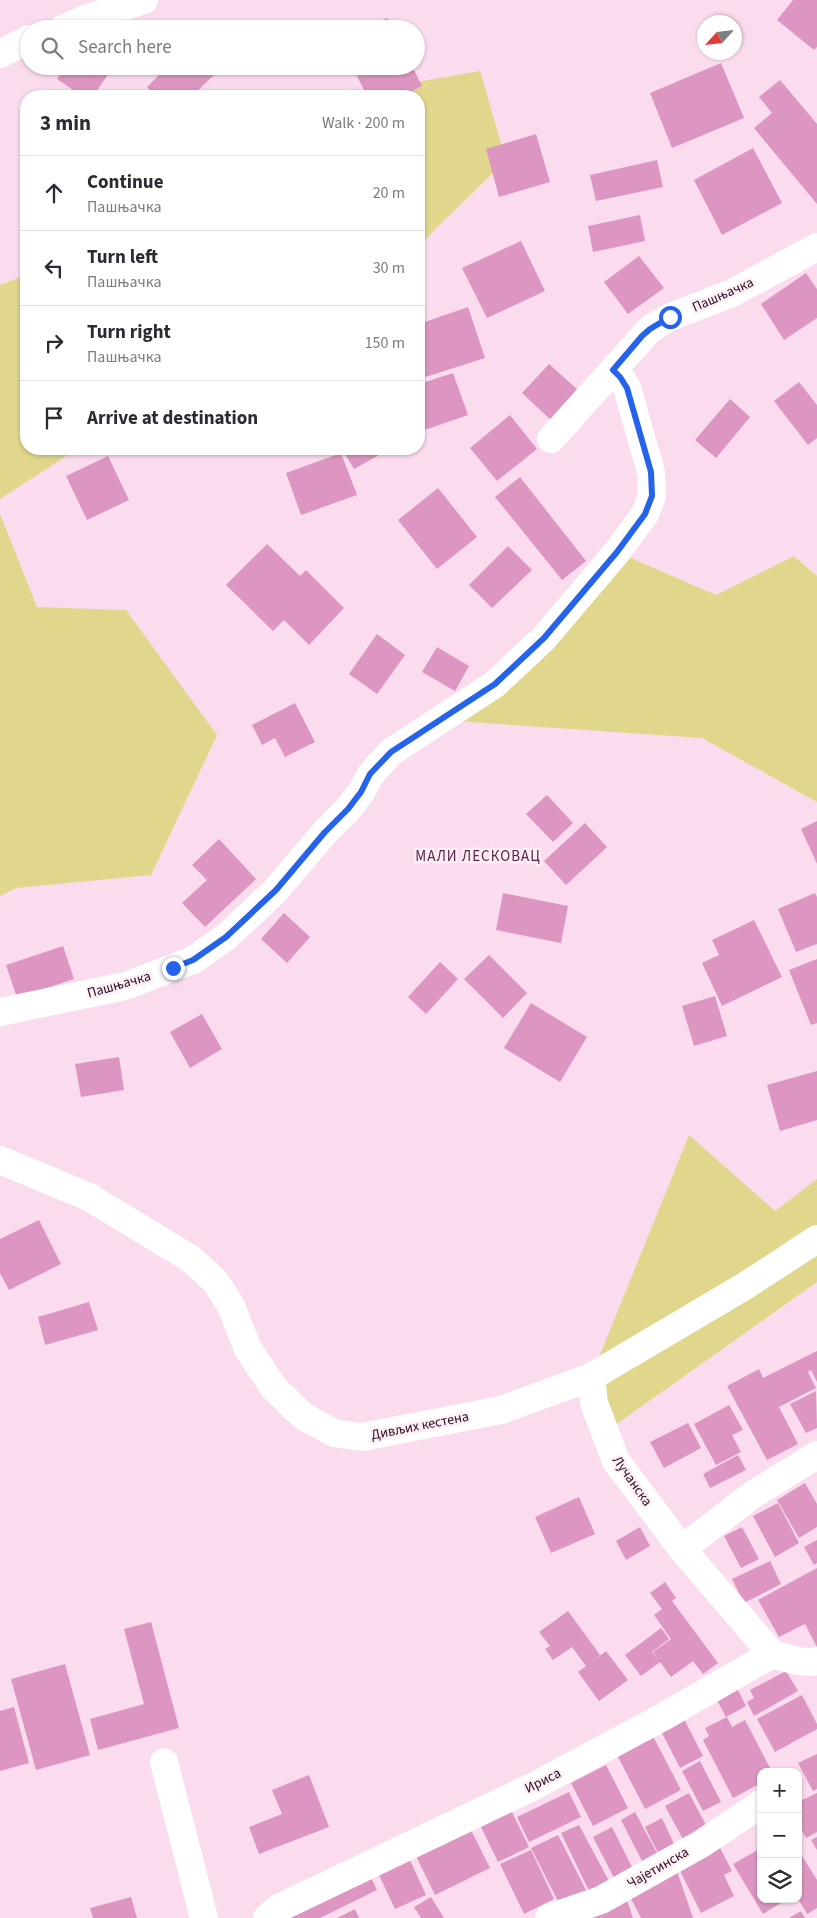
<!DOCTYPE html>
<html lang="en">
<head>
<meta charset="utf-8">
<style>
	:root { --surface:#fff; --page:#f2f2f3; --text:#2b2b33; --muted:#7c7c81; --line:#e1e1e2 }
	body { margin:0; font-family:"Source Sans 3",sans-serif; background:var(--page); color:var(--text) }
	.controls { position:absolute; right:15px; bottom:15px; display:grid; overflow:hidden; border-radius:10px; box-shadow:0 1px 4px #0004 }
	.controls button { width:45px; height:45px; display:grid; place-items:center; padding:0; border:0; border-bottom:1px solid var(--line); background:var(--surface); color:var(--text); font:25px sans-serif }
	.compass { position:absolute; left:697px; top:15px; width:45px; height:45px; border-radius:50%; background:var(--surface); box-shadow:0 1px 4px #0004; rotate:243deg }
	.stop { position:absolute; width:15px; height:15px; margin:-11px; border:4px solid #2563eb; border-radius:50%; background:#fff }
	.stop.end { background:#2563eb; border-color:#fff; box-shadow:0 1px 5px #0008 }
	.list { margin:0; padding:0; list-style:none }
	h2 { display:flex; justify-content:space-between; align-items:center; height:65px; margin:0; padding:0 20px; font-size:21px }
	h2 small { font-size:16px; font-weight:400; color:var(--muted) }
	.list li { display:grid; grid-template-columns:32px 1fr auto; gap:15px; align-items:center; box-sizing:border-box; height:75px; padding:0 20px; border-top:1px solid var(--line) }
	.list b { display:block; font-size:19px; white-space:nowrap }
	.list p { margin:0; font-size:16px; white-space:nowrap; color:var(--muted) }
	.list em { font-size:16px; font-style:normal; color:var(--muted) }
	.icon { flex:none; width:28px; height:28px; fill:none; stroke:currentColor; stroke-width:2; stroke-linecap:round; stroke-linejoin:round }
	.map { position:relative; flex:none; width:817px; height:1918px; overflow:hidden }
	.search { position:absolute; background:var(--surface); box-shadow:0 1px 4px #0004; left:20px; top:20px; width:405px; height:55px; display:flex; align-items:center; gap:12px; box-sizing:border-box; padding:0 18px; border-radius:28px; color:var(--muted); font-size:19px }
	.panel { position:absolute; background:var(--surface); box-shadow:0 1px 4px #0004; left:20px; top:90px; width:405px; height:365px; border-radius:20px }
	.map>svg:first-child { display:block }
</style>
</head>
<body>
<div class="map">
<svg width="817" height="1918" viewBox="0 0 817 1918">
	<rect width="100%" height="100%" fill="#fbdcee"/>
	<g fill="#e0d78d">
		<path d="M480,71L506,160L419,245V96H336Z"/>
		<path d="M26,275V449H77L0,499V285Z"/>
		<path d="M0,514L37,607L126,610L217,735L151,875L16,888L0,896Z"/>
		<path d="M617,552L716,595L794,556L817,576V802L702,738L439,720Z"/>
		<path d="M689,1135L775,1211L817,1179V1282L604,1433L591,1377Z"/>
	</g>
	<g fill="#dd96c2">
		<path d="M793,0H817V47L814,50L777,20Z"/>
		<path d="M387,18L393,29H366Z"/>
		<path d="M721,63L744,118L672,148L650,93Z"/>
		<path d="M66,66H114L93,96H82L57,79Z"/>
		<path d="M168,66H207L215,74L192,96H156L147,87Z"/>
		<path d="M352,66H412L422,86L403,96H367Z"/>
		<path d="M780,80L817,124V204L754,128L772,113L759,97Z"/>
		<path d="M536,134L550,182L499,197L486,149Z"/>
		<path d="M753,148L782,203L722,235L694,180Z"/>
		<path d="M657,160L663,187L596,201L590,175Z"/>
		<path d="M640,215L645,241L593,252L588,226Z"/>
		<path d="M521,241L545,291L487,318L462,268Z"/>
		<path d="M639,256L664,288L628,314L604,282Z"/>
		<path d="M806,273L817,289V318L784,340L761,304Z"/>
		<path d="M468,307L485,358L419,379V324Z"/>
		<path d="M549,364L578,390L551,420L522,393Z"/>
		<path d="M453,373L468,415L419,432V384Z"/>
		<path d="M799,382L817,405V438L808,445L774,401Z"/>
		<path d="M730,399L750,417L716,458L695,440Z"/>
		<path d="M510,415L537,449L497,481L470,448Z"/>
		<path d="M342,449H390L354,469Z"/>
		<path d="M341,453L357,495L301,515L286,473Z"/>
		<path d="M108,456L129,500L87,520L66,476Z"/>
		<path d="M520,477L586,561L562,580L495,497Z"/>
		<path d="M438,488L477,537L437,569L398,520Z"/>
		<path d="M267,544L300,576L306,570L344,608L309,645L284,620L273,631L226,585Z"/>
		<path d="M508,546L532,570L492,608L469,585Z"/>
		<path d="M377,634L405,655L377,694L349,674Z"/>
		<path d="M437,647L469,666L455,691L422,672Z"/>
		<path d="M295,703L315,742L285,757L275,738L262,745L252,725Z"/>
		<path d="M547,795L573,823L553,842L526,814Z"/>
		<path d="M817,821V864L801,829Z"/>
		<path d="M585,823L607,847L566,885L544,861Z"/>
		<path d="M219,839L256,879L205,927L182,903L207,880L192,865Z"/>
		<path d="M503,893L568,906L561,943L496,930Z"/>
		<path d="M815,893L817,897V944L796,952L778,909Z"/>
		<path d="M284,913L310,937L287,963L261,939Z"/>
		<path d="M754,920L782,977L722,1006L702,963L719,955L712,940Z"/>
		<path d="M63,946L74,979L17,998L6,965Z"/>
		<path d="M489,955L527,993L503,1018L464,979Z"/>
		<path d="M817,959V1023L811,1025L789,970Z"/>
		<path d="M440,962L458,979L426,1014L408,997Z"/>
		<path d="M715,996L727,1036L694,1046L682,1006Z"/>
		<path d="M531,1003L587,1037L560,1082L504,1048Z"/>
		<path d="M202,1014L222,1049L190,1068L170,1032Z"/>
		<path d="M119,1057L124,1090L81,1097L75,1064Z"/>
		<path d="M817,1071V1120L780,1131L767,1085Z"/>
		<path d="M39,1220L61,1264L9,1290L0,1273V1239Z"/>
		<path d="M89,1302L98,1330L45,1345L38,1317Z"/>
		<path d="M817,1351V1382L811,1370L808,1372L816,1388L779,1407L798,1444L767,1460L727,1386L759,1369L763,1378Z"/>
		<path d="M816,1391L817,1428L806,1433L790,1404Z"/>
		<path d="M729,1405L743,1430L732,1435L741,1452L716,1465L694,1424Z"/>
		<path d="M688,1423L701,1448L664,1468L650,1442Z"/>
		<path d="M738,1455L746,1470L710,1488L703,1474Z"/>
		<path d="M805,1483L817,1504V1527L799,1538L777,1500Z"/>
		<path d="M579,1497L595,1534L551,1553L535,1517Z"/>
		<path d="M778,1503L799,1543L775,1557L753,1516Z"/>
		<path d="M640,1527L650,1546L626,1560L616,1541Z"/>
		<path d="M742,1527L759,1559L741,1568L724,1536Z"/>
		<path d="M817,1540V1563L814,1565L804,1547Z"/>
		<path d="M770,1561L781,1584L744,1603L732,1579Z"/>
		<path d="M817,1568V1647L805,1624L779,1637L758,1600Z"/>
		<path d="M665,1582L676,1598L672,1601L718,1663L703,1674L693,1661L671,1677L660,1662L641,1676L625,1655L661,1628L669,1639L652,1652L658,1660L653,1652L671,1639L654,1615L662,1609L650,1593Z"/>
		<path d="M568,1611L600,1655L589,1664L606,1651L628,1680L599,1701L578,1672L586,1666L572,1647L553,1660L545,1649L550,1646L539,1632Z"/>
		<path d="M151,1622L179,1728L98,1750L90,1719L144,1704L124,1629Z"/>
		<path d="M65,1664L90,1755L36,1770L11,1679Z"/>
		<path d="M786,1671L798,1691L754,1716L747,1702L754,1698L750,1690Z"/>
		<path d="M734,1682L746,1706L726,1717L713,1693Z"/>
		<path d="M802,1695L817,1724V1729L775,1752L757,1719Z"/>
		<path d="M14,1707L29,1763L0,1771V1711Z"/>
		<path d="M683,1717L703,1756L680,1768L660,1729Z"/>
		<path d="M727,1717L732,1727L745,1720L772,1772H761V1783L733,1798L703,1740L709,1736L705,1728Z"/>
		<path d="M653,1736L681,1790L645,1809L617,1755Z"/>
		<path d="M817,1754V1789L813,1791L798,1763Z"/>
		<path d="M700,1761L721,1802L703,1811L682,1771Z"/>
		<path d="M606,1765L628,1808L593,1826L571,1783Z"/>
		<path d="M309,1775L329,1827L259,1854L249,1827L282,1814L272,1790Z"/>
		<path d="M569,1792L581,1817L529,1842L517,1817Z"/>
		<path d="M689,1793L709,1831L685,1843L665,1806Z"/>
		<path d="M817,1793V1832L806,1838L798,1823V1802Z"/>
		<path d="M511,1810L529,1847L498,1862L480,1825Z"/>
		<path d="M635,1812L658,1855L643,1863L621,1820Z"/>
		<path d="M662,1818L675,1846L659,1855L645,1827Z"/>
		<path d="M468,1824L490,1868L435,1895L413,1850Z"/>
		<path d="M579,1825L609,1881L589,1891L561,1833Z"/>
		<path d="M612,1827L633,1869L614,1878L593,1837Z"/>
		<path d="M558,1835L589,1896L562,1909L531,1848Z"/>
		<path d="M817,1837V1850L811,1840Z"/>
		<path d="M719,1846L732,1871L724,1875L734,1896L701,1913L678,1867Z"/>
		<path d="M761,1848V1899H787L763,1914L733,1864Z"/>
		<path d="M531,1850L554,1899L524,1914L500,1864Z"/>
		<path d="M802,1856L817,1880V1908L807,1914L798,1899V1858Z"/>
		<path d="M409,1858L426,1895L395,1909L378,1873Z"/>
		<path d="M676,1868L693,1918H641L628,1893Z"/>
		<path d="M368,1871L377,1890L320,1918H272Z"/>
		<path d="M131,1897L137,1918H93L90,1908Z"/>
		<path d="M431,1897L444,1918H421L414,1907Z"/>
		<path d="M627,1900L633,1918H589Z"/>
		<path d="M355,1909L359,1918H337Z"/>
		<path d="M801,1911L805,1918H789Z"/>
	</g>
	<g fill="none" stroke-linecap="round" stroke-linejoin="round">
		<g stroke="#fff" stroke-width="28">
			<path d="M62,29L85,19L144,0"/>
			<path d="M0,54L29,39"/>
			<path d="M551,439L650,329L670,317L732,293L817,247"/>
			<path d="M0,1012L125,986L193,960L226,937L276,890L325,832L348,809L361,792L371,774L391,752L495,684L544,638L617,552L645,514L652,496L651,472L627,388L620,377L613,370"/>
			<path d="M0,1160L89,1197L191,1259L215,1281L231,1306L248,1349L274,1388L303,1416L334,1433L362,1437L501,1410L591,1377L745,1286L817,1239"/>
			<path d="M591,1377L594,1403L616,1461L682,1549L772,1654"/>
			<path d="M682,1549L752,1495L817,1455"/>
			<path d="M164,1762L204,1918"/>
			<path d="M267,1918L279,1908L534,1786L661,1718L772,1654C786,1658 802,1664 817,1661"/>
			<path d="M549,1918L601,1900L701,1844L761,1804"/>
		</g>
	</g>
	<g fill="none" stroke-linecap="round" stroke-linejoin="round">
		<path stroke="#2563eb" stroke-width="6" d="M173,968L193,960L226,937L276,890L325,832L348,809L361,792L370,774L391,752L495,684L544,638L617,552L645,514L652,496L651,472L627,388L620,377L613,370L642,336L650,329L670,317"/>
	</g>
	<g text-anchor="middle" dominant-baseline="central" stroke-width="5" stroke-linejoin="round" paint-order="stroke">
		<g font-size="14" fill="#270d1e" stroke="#feeff7">
			<text transform="translate(723 295) rotate(-24)">Пашњачка</text>
			<text transform="translate(119 985) rotate(-16)">Пашњачка</text>
			<text transform="translate(420 1426) rotate(-11)">Дивљих кестена</text>
			<text transform="translate(632 1481) rotate(55)">Лучанска</text>
			<text transform="translate(543 1781) rotate(-27)">Ириса</text>
			<text transform="translate(658 1868) rotate(-30)">Чајетинска</text>
		</g>
		<g font-size="15" letter-spacing="1" fill="#5d2049" stroke="#feeff7">
			<text x="478" y="856">МАЛИ ЛЕСКОВАЦ</text>
		</g>
	</g>
</svg>
<div class="controls">
<button>+</button>
<button>−</button>
<button><svg class="icon" aria-label="layers" viewBox="0 0 24 24"><path d="M12 4l9 5-9 5-9-5zM3 14l9 5 9-5"/></svg></button>
</div>
<svg class="compass" viewBox="-18 -18 36 36"><path d="M0-13l5 13h-10z" fill="#e53935"/><path d="M0 13l5-13h-10z" fill="#7c7c81"/></svg>
<div class="stop" style="left:670px;top:317px"></div>
<div class="stop end" style="left:173px;top:968px"></div>
<div class="search"><svg class="icon" aria-label="search" viewBox="0 0 24 24"><circle cx="10" cy="10" r="6"/><path d="M15 15l6 6"/></svg>Search here</div>
<section class="panel">
<h2>3 min<small>Walk · 200 m</small></h2>
<ul class="list">
<li><svg class="icon" aria-label="ahead" viewBox="0 0 24 24"><path d="M12 20V5M6 11l6-6 6 6"/></svg><div><b>Continue</b><p>Пашњачка</p></div><em>20 m</em></li>
<li><svg class="icon" aria-label="left" viewBox="0 0 24 24"><path d="M17 20v-9H6M10 6l-5 5 5 5"/></svg><div><b>Turn left</b><p>Пашњачка</p></div><em>30 m</em></li>
<li><svg class="icon" aria-label="right" viewBox="0 0 24 24"><path d="M7 20v-9h11M14 6l5 5-5 5"/></svg><div><b>Turn right</b><p>Пашњачка</p></div><em>150 m</em></li>
<li><svg class="icon" aria-label="arrive" viewBox="0 0 24 24"><path d="M6 21V4h12l-3 4 3 4H6"/></svg><div><b>Arrive at destination</b></div></li>
</ul>
</section>
</div>
</body>
</html>
